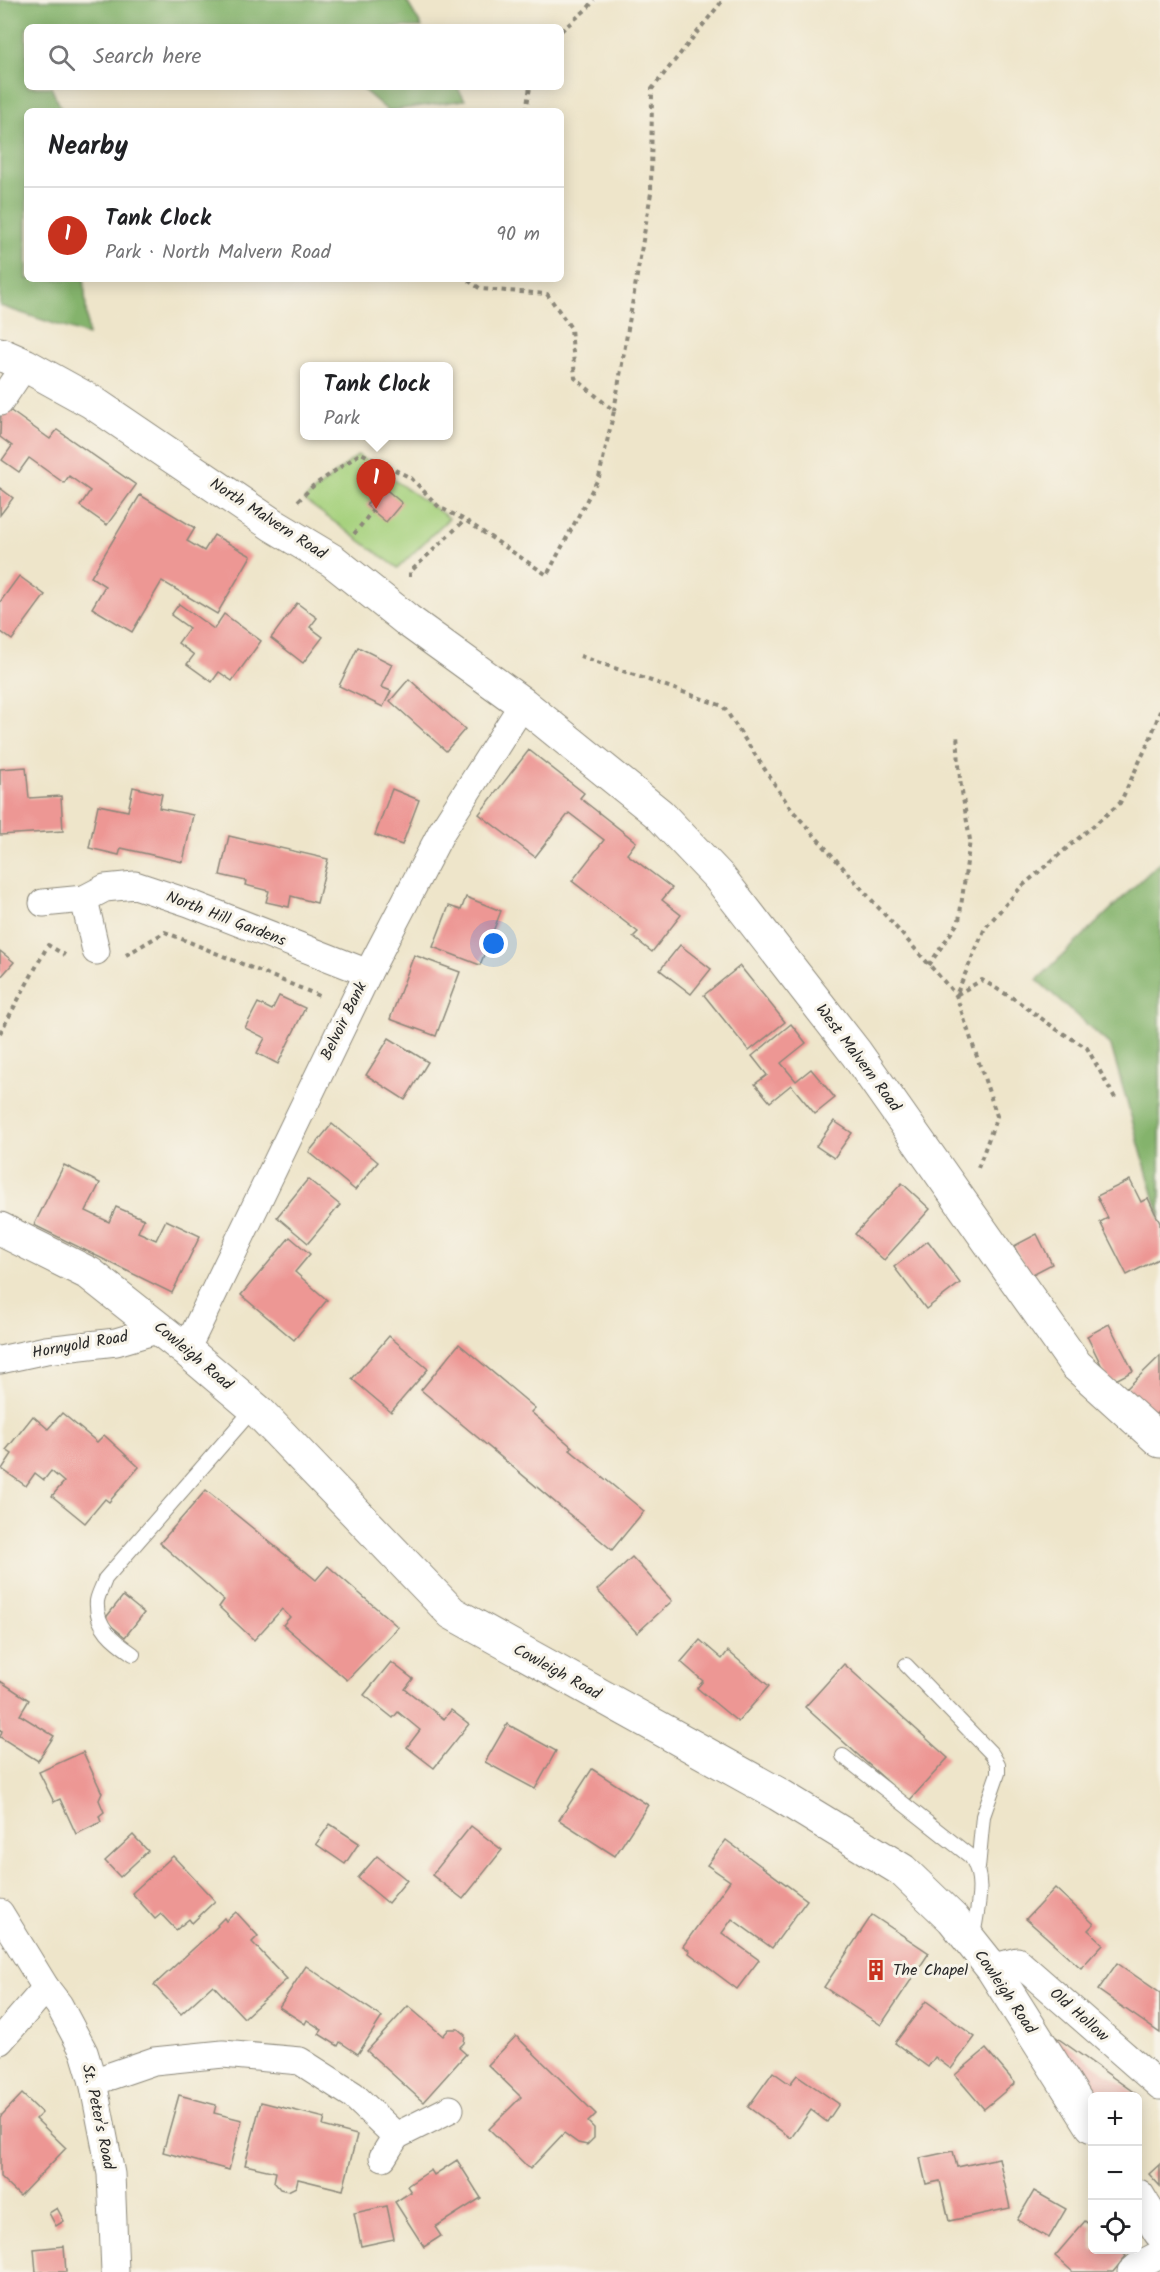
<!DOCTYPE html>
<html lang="en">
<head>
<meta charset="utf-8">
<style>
	:root { --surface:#fff; --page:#f6f6f6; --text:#202124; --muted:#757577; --line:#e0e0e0; --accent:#c8321e }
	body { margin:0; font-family:Kalam,sans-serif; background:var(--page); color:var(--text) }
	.controls { position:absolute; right:18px; bottom:18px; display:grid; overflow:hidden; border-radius:9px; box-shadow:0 3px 15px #0003 }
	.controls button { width:54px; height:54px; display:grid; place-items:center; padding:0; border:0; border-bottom:2px solid var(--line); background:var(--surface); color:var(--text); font:30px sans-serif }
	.you { position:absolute; left:494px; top:944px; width:21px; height:21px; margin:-15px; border:4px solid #fff; border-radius:50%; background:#1a73e8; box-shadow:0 0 0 9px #1a73e833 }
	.badge { display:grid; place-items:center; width:39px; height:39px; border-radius:50%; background:var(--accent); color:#fff; font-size:20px; font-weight:700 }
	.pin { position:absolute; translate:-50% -50px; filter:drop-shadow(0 2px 3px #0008) }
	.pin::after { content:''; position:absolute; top:32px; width:21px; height:18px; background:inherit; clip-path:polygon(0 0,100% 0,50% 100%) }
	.popup { position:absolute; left:300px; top:362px; width:153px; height:78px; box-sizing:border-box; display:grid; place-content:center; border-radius:9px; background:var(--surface); filter:drop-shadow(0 2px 4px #0005); font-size:20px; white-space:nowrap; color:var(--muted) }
	.popup b { font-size:22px; color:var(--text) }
	.popup::after { content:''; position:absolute; left:50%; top:100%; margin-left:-12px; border:12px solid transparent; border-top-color:var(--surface) }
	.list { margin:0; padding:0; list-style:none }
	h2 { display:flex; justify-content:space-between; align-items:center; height:78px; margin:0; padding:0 24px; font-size:26px }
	h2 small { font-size:20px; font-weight:400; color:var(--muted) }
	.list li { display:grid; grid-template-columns:39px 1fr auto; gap:18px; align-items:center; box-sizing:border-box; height:96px; padding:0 24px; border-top:2px solid var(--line) }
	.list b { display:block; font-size:22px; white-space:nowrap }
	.list p { margin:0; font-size:20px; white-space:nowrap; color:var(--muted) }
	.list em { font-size:20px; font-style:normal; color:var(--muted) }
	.icon { flex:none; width:33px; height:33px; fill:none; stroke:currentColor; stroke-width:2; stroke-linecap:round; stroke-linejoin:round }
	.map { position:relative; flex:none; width:1160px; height:2272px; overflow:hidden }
	.search { position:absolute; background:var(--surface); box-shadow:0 3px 15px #0003; left:24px; top:24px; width:540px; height:66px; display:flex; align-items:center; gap:15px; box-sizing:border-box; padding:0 21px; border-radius:9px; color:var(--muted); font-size:22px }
	.panel { position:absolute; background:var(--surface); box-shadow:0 3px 15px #0003; left:24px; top:108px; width:540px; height:174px; border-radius:9px }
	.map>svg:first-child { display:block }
</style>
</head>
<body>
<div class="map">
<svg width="1160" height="2272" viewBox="0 0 1160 2272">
	<rect width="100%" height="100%" fill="#f7f3e8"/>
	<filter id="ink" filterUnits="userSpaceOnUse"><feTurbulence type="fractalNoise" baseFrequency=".0167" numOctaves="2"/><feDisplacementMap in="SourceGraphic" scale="12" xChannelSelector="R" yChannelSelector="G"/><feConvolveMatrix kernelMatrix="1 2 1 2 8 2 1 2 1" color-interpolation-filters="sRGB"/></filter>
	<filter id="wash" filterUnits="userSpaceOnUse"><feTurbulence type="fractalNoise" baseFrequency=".008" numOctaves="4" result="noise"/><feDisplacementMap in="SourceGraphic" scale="24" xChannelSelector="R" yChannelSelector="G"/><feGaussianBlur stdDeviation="1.35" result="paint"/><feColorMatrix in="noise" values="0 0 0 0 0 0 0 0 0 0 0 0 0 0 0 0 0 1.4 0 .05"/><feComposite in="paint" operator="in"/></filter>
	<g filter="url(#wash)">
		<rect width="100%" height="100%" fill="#eee5ca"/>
		<path fill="#a6d17d" stroke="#687e54" stroke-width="1.5" d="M358,455L449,518L398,568L304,500Z"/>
		<g fill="#84b36c" stroke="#586f4c" stroke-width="1.5">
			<path d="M0,0H406L422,27L26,28L27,87H51L62,111H27V279H84L88,335L0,306Z"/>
			<path d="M360,87H457L465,100L388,111Z"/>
			<path d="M1160,862V1218L1111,1046L1037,980Z"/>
		</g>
		<g id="blocks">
			<g fill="#ed9794">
				<path d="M1,404L50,439L57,430L136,485L107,525L80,506L90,491L69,476L64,483L29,458L19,472L2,460L12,446L0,437Z"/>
				<path d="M382,486L402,503L386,522L366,505Z"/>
				<path d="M0,488L13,498L0,515Z"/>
				<path d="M140,495L195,528L187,541L204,551L214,535L251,556L217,614L162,581L132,632L92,608L105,586L91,577Z"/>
				<path d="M19,576L45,595L12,640L0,631V602Z"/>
				<path d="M297,603L317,618L310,627L323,637L303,663L271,638Z"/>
				<path d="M179,604L214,629L224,614L261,641L232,681L219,672L212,682L187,664L194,655L178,643L189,628L171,615Z"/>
				<path d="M358,647L392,664L381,687L391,691L383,707L339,686Z"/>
				<path d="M409,679L465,729L446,751L390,701Z"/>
				<path d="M529,750L584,793L580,798L636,842L627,854L672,888L662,900L681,915L652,952L633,937L638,932L572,881L604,840L569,813L535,857L479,814Z"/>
				<path d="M26,767L29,798L61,796L63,831L0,835V769Z"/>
				<path d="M133,787L162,794L159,808L193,815L183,862L121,848L119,855L89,848L98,805L128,811Z"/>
				<path d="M392,789L419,800L402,845L375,835Z"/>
				<path d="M229,836L328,859L317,903L291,896L289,907L266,902L269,891L245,885L246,881L220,875Z"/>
				<path d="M466,897L501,911L480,965L433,947L449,906L461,910Z"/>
				<path d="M680,945L711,969L691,994L660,970Z"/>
				<path d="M0,951L14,962L0,978Z"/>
				<path d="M414,955L460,972L436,1036L390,1019Z"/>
				<path d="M740,966L785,1022L749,1051L704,995Z"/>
				<path d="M279,996L305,1008L278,1064L257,1053L265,1038L245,1028L258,1003L272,1010Z"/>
				<path d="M791,1024L806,1043L781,1063L796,1081L811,1069L835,1098L815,1114L791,1085L770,1102L755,1084L767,1075L752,1056Z"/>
				<path d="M389,1038L428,1062L405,1100L366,1075Z"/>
				<path d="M834,1121L852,1133L834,1158L816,1146Z"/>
				<path d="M332,1124L378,1162L355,1190L309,1152Z"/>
				<path d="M64,1165L100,1183L86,1211L109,1222L116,1207L144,1219L138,1232L156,1240L166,1220L200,1236L172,1293L34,1225Z"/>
				<path d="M308,1179L340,1205L308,1243L277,1217Z"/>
				<path d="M1130,1180L1141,1202L1148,1198L1160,1223V1258L1127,1275L1100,1222L1108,1218L1097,1196Z"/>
				<path d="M902,1183L930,1209L884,1260L855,1234Z"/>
				<path d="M1037,1234L1052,1264L1029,1276L1014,1246Z"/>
				<path d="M290,1237L310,1254L295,1272L327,1300L294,1340L241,1295Z"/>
				<path d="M928,1241L960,1283L926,1309L894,1267Z"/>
				<path d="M1109,1324L1133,1371L1110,1383L1087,1336Z"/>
				<path d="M389,1336L428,1369L391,1412L352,1379Z"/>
				<path d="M459,1344L535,1408L531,1412L572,1447L570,1450L644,1511L612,1550L421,1390Z"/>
				<path d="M1160,1356V1410L1149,1421L1121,1394Z"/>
				<path d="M62,1413L97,1442L104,1435L139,1467L109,1502L105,1499L85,1523L52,1496L64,1482L51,1471L44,1480L35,1473L26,1486L2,1469L12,1454L6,1450L33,1416L48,1429Z"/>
				<path d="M206,1490L316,1580L328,1566L398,1627L347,1680L283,1625L290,1617L282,1609L254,1640L219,1607L224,1600L160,1543Z"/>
				<path d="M632,1557L672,1601L637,1633L597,1590Z"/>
				<path d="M123,1596L144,1613L125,1637L104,1620Z"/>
				<path d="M700,1640L722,1659L728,1651L769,1686L738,1722L697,1688L703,1681L681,1662Z"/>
				<path d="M391,1662L413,1679L405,1689L444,1719L451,1710L469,1724L434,1768L407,1747L420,1730L398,1712L393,1718L364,1695Z"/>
				<path d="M844,1664L948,1758L909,1801L805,1707Z"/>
				<path d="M0,1681L29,1700L20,1715L54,1736L38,1761L0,1737L2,1731L0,1730Z"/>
				<path d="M507,1724L556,1751L535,1789L485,1762Z"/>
				<path d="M83,1752L102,1793L99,1800L104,1812L99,1816L101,1822L76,1834L60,1799L54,1802L39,1772Z"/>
				<path d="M592,1769L648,1805L615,1856L559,1820Z"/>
				<path d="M330,1824L359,1843L345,1864L316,1844Z"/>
				<path d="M471,1826L502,1850L463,1899L432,1875Z"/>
				<path d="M133,1835L148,1851L120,1877L105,1861Z"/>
				<path d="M726,1840L807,1900L772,1948L732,1919L722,1933L759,1960L737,1989L689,1953L690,1951L683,1946L730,1881L707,1865Z"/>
				<path d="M173,1856L215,1901L192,1923L189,1919L176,1930L161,1914L155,1919L132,1893Z"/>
				<path d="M377,1856L407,1880L388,1903L358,1878Z"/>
				<path d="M1055,1888L1094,1924L1088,1930L1103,1944L1081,1968L1026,1919Z"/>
				<path d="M236,1912L258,1936L252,1942L287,1979L244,2018L213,1985L181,2014L154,1985L218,1926L217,1925L224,1918L226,1921Z"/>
				<path d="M872,1915L929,1953L881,2025L824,1987Z"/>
				<path d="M1117,1963L1160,1993V2033L1098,1990Z"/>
				<path d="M306,1966L382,2017L358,2054L340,2042L338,2046L319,2034L322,2030L307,2020L305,2024L279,2007Z"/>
				<path d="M926,2001L975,2037L951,2069L935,2057L928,2067L895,2043Z"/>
				<path d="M408,2006L443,2036L449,2029H458L465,2035L464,2043L459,2048L466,2054L423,2102L367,2051Z"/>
				<path d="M516,2036L596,2114L588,2122L594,2128V2138L587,2145L578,2143L564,2133L530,2169L489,2129L521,2097L488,2065Z"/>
				<path d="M1056,2037L1139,2096H1092L1050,2044Z"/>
				<path d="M986,2049L1015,2083L984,2109L955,2075Z"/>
				<path d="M773,2072L790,2084L797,2075L839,2104L827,2122L811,2110L791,2138L748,2107Z"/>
				<path d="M22,2094L42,2113L36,2119L66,2148L20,2196L0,2177V2117Z"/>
				<path d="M179,2095L216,2105L214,2113L242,2120L229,2170L163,2152Z"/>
				<path d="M261,2102L325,2118L323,2126L357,2135L343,2190L298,2179L296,2187L288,2191L280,2189L274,2182L276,2172L245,2165Z"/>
				<path d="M953,2151L957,2167L999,2158L1010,2208L949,2221L940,2181L926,2184L920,2158Z"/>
				<path d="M457,2160L481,2198L435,2227L441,2236L424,2247L395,2202L411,2192L407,2186L431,2170L434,2175Z"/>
				<path d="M1160,2164V2186L1149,2174Z"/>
				<path d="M1034,2191L1066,2209L1049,2238L1017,2220Z"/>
				<path d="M387,2206L394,2239L361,2246L354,2213Z"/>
				<path d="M57,2208L64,2221L56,2226L49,2213Z"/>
				<path d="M1085,2221L1092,2227V2250H1119L1126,2256L1113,2272H1073L1055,2256Z"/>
				<path d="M64,2246L66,2272H36L34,2249Z"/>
			</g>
		</g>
	</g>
	<g filter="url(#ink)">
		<use href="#blocks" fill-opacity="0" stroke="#8c887a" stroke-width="1.5"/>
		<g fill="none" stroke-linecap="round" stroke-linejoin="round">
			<defs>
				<g id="lane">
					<path d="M133,1654C114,1641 95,1627 97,1601C98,1594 103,1586 105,1579L254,1408"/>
					<path d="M906,1665L992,1754L998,1764V1773L983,1816L978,1868"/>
					<path d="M843,1756L971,1857C987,1880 976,1912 973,1938"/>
				</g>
				<g id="street">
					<path d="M0,402L25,365"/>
					<path d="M84,899L96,951"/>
					<path d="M43,903L84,899L105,888L135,885L189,903L368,973"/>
					<path d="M186,1350L368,973L442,831L523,704"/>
					<path d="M0,1360L46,1350L116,1342L160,1329"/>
					<path d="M0,1913L46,1988L59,2005L84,2052L93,2082L111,2174L115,2272"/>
					<path d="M992,1968L1017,1961L1160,2086"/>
					<path d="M0,2041L46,1988"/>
					<path d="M93,2082L154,2061L223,2054L300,2061L353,2095L396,2136L383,2157"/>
					<path d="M396,2136L450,2109"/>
					<path d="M1131,2272L1139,2265L1160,2254"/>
				</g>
				<g id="secondary">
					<path d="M0,354L25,365L92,402L273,525L333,561L407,620L523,704L659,814L719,877L856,1053L1076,1365L1160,1441"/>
					<path d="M0,1229L90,1274L186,1350L259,1412L452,1613L778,1794L902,1870L953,1919L992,1968L1092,2126"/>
					<path d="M1138,2196L1160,2232"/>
				</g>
			</defs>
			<use href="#lane" stroke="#8c887a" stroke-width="16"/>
			<use href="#street" stroke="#8c887a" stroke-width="29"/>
			<use href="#secondary" stroke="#8c887a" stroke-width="35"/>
			<g stroke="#8c887a" stroke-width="4" stroke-dasharray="4.5 4.5" stroke-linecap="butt">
				<path d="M561,31L588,8L594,0"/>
				<path d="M526,111L530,87"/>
				<path d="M614,411L651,193L652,89L723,0"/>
				<path d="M298,501L313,486L361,453L411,478L439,507L465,520L547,575L599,477L614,411L575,378L571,328L547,294L481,289L466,279"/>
				<path d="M354,534L373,510"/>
				<path d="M410,577V572L465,520"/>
				<path d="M580,656L723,706L791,809L956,995L997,1116L978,1168"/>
				<path d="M126,955L165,932L322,997"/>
				<path d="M929,965L959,921L970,840L960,780L957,734"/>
				<path d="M0,1033L48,945L65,955"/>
				<path d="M1115,1098L1087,1048L1056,1029L1016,1000L982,980L956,995L985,928L1021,887L1120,803L1151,737L1160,711"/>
			</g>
			<use href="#lane" stroke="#fff" stroke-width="14"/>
			<use href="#street" stroke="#fff" stroke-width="27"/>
			<use href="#secondary" stroke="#fff" stroke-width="33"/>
		</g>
	</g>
	<defs>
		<symbol id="building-bare" viewBox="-9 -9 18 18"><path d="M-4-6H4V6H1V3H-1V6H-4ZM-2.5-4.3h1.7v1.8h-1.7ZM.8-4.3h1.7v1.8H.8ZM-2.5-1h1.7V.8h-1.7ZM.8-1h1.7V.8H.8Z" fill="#c8321e" stroke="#f7f3e8" stroke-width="2.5" paint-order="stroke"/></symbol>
	</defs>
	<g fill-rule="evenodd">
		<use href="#building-bare" x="861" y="1955" width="30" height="30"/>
	</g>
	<g text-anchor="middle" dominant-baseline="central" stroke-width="6" stroke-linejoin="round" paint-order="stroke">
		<g font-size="16" fill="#2b2b2b" stroke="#f7f3e8">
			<text transform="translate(268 519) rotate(33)">North Malvern Road</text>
			<text transform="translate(226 919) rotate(21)">North Hill Gardens</text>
			<text transform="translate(344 1021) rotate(-64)">Belvoir Bank</text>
			<text transform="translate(858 1058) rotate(53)">West Malvern Road</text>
			<text transform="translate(80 1345) rotate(-10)">Hornyold Road</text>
			<text transform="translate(193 1356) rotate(40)">Cowleigh Road</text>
			<text transform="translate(557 1672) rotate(29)">Cowleigh Road</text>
			<text transform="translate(1005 1992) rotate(56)">Cowleigh Road</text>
			<text transform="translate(1079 2015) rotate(41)">Old Hollow</text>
			<text transform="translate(98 2117) rotate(78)">St. Peter's Road</text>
		</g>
		<g font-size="16" fill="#2b2b2b" stroke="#f7f3e8" text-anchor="start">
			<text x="893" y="1970">The Chapel</text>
		</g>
	</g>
</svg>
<div class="controls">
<button>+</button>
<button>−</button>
<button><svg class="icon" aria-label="locate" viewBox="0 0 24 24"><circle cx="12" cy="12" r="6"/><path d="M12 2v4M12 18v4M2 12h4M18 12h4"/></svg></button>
</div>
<div class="you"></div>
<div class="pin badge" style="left:376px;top:509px">1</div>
<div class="popup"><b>Tank Clock</b>Park</div>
<div class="search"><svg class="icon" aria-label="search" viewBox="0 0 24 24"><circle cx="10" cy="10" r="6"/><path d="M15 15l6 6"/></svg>Search here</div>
<section class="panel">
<h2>Nearby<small></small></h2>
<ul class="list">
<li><span class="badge">1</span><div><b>Tank Clock</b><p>Park · North Malvern Road</p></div><em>90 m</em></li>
</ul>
</section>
</div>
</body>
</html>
